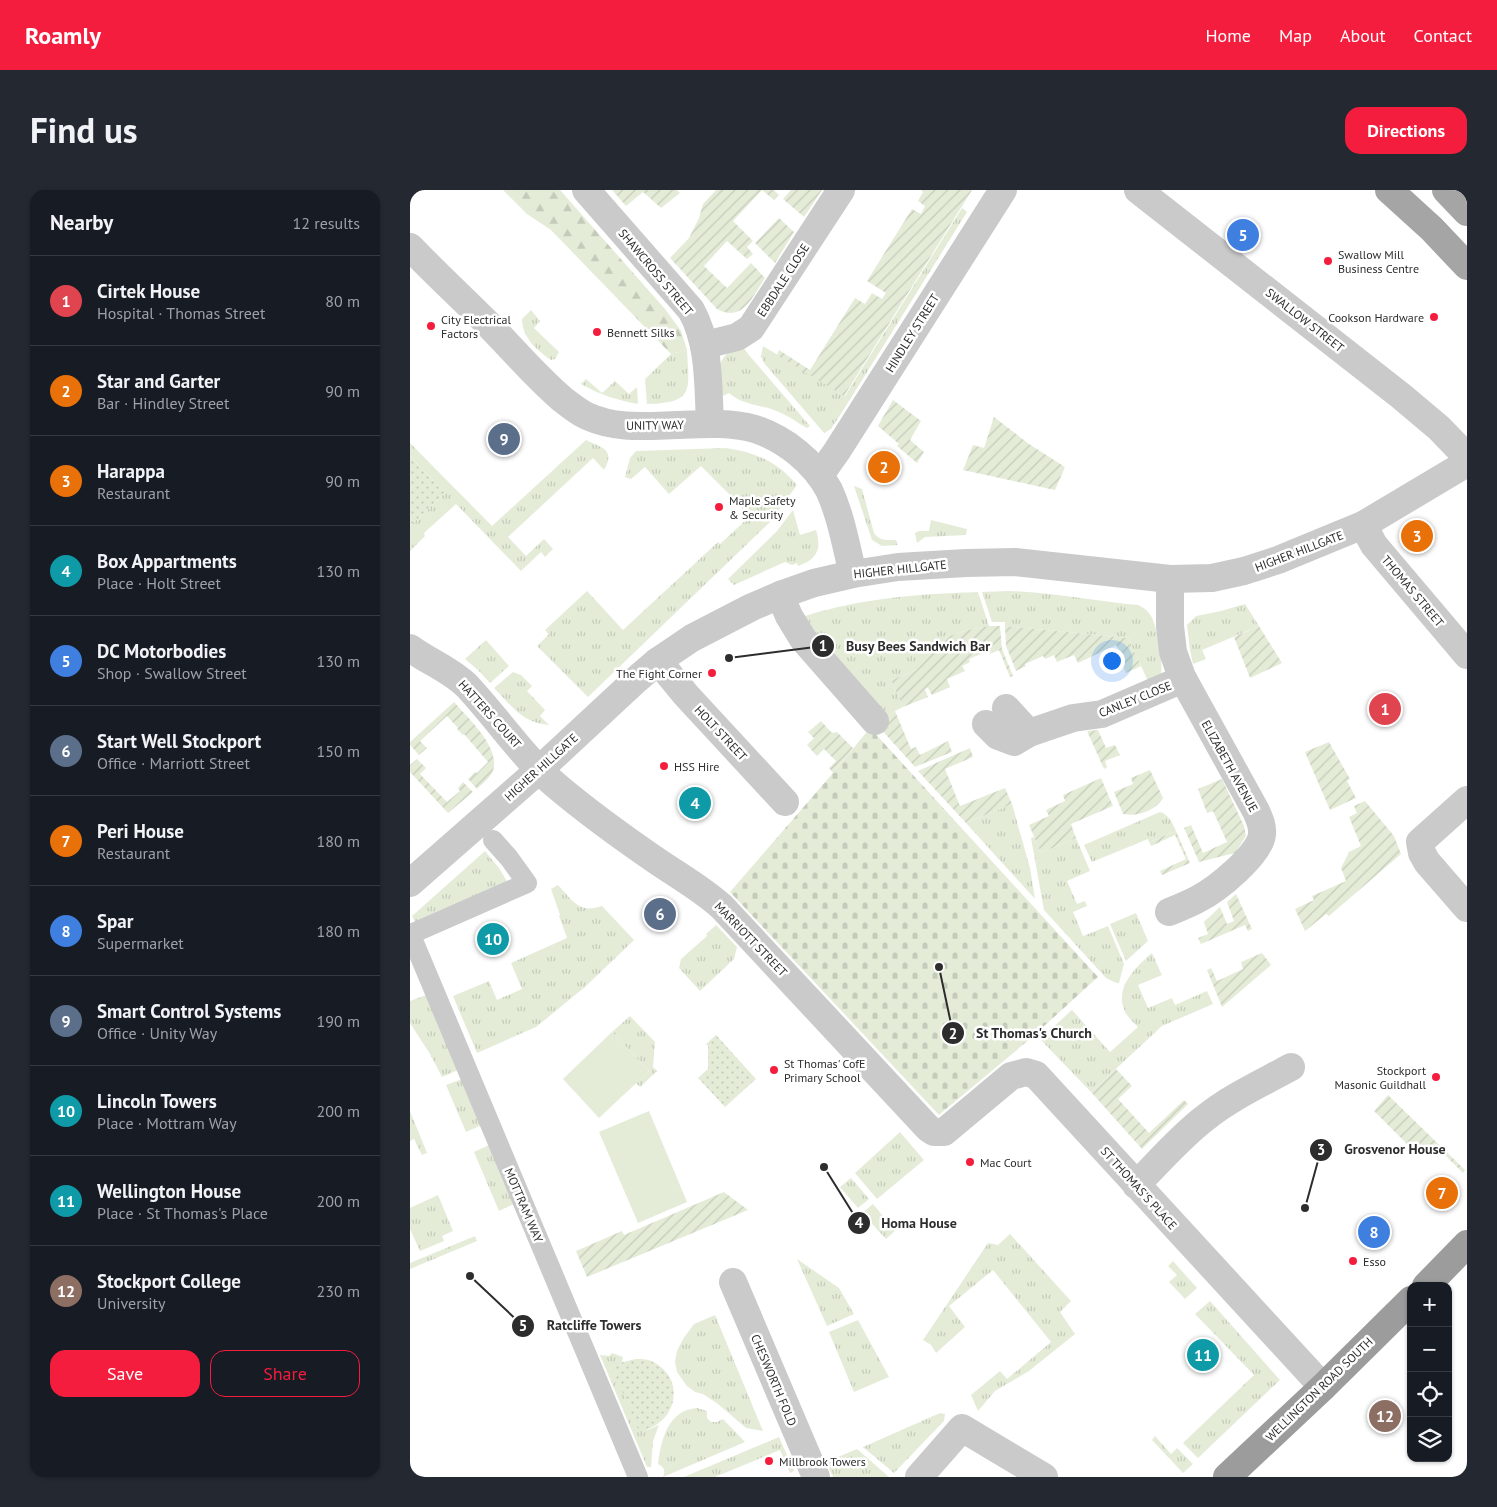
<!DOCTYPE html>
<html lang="en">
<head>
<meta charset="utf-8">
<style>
	:root { --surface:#171b24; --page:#242831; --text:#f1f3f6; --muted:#9ea1a6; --line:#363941; --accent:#f51d3d }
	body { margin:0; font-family:"PT Sans",sans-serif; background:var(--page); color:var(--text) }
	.controls { position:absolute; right:15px; bottom:15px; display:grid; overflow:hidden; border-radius:10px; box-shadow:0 1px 4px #0004 }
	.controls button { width:45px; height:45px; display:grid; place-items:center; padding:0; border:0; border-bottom:1px solid var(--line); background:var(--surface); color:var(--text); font:25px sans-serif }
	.you { position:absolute; left:701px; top:470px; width:18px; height:18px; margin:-12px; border:4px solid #fff; border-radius:50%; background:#1a73e8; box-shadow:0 0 0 8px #1a73e833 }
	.badge { display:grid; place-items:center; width:32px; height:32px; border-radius:50%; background:var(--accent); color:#fff; font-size:16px; font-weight:700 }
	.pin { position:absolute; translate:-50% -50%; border:2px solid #fff; box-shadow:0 1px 5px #0006 }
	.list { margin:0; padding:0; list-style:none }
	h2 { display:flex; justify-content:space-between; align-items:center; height:65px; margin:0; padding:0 20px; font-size:21px }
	h2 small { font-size:16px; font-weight:400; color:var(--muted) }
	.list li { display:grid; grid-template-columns:32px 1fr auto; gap:15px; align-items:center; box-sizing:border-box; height:90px; padding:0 20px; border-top:1px solid var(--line) }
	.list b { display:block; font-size:19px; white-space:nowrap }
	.list p { margin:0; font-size:16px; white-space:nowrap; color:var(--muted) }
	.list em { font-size:16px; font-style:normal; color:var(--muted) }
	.actions { display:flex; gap:10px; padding:15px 20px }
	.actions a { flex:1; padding:11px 0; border:1px solid var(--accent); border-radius:15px; text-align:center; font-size:18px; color:var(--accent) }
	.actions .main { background:var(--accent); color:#fff }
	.icon { flex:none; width:28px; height:28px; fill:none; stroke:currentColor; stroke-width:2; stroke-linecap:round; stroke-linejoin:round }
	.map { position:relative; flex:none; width:1057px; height:1287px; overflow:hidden; border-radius:15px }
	header { display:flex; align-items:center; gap:30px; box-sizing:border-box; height:70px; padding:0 25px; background:var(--accent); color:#fff }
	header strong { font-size:24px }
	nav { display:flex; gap:28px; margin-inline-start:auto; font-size:18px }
	.intro { display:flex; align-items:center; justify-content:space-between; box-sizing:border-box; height:120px; padding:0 30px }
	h1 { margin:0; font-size:35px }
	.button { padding:12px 22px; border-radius:15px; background:var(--accent); color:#fff; font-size:18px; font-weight:700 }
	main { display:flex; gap:30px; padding:0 30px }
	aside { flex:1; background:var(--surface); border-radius:15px; box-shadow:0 1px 4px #0004 }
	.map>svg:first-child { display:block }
</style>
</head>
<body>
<header>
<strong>Roamly</strong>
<nav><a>Home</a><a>Map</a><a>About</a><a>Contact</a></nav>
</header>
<div class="intro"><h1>Find us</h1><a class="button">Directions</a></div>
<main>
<aside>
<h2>Nearby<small>12 results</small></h2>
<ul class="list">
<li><span class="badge" style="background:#e0444e">1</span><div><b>Cirtek House</b><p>Hospital · Thomas Street</p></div><em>80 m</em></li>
<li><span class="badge" style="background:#e8710a">2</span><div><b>Star and Garter</b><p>Bar · Hindley Street</p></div><em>90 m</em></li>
<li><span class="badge" style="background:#e8710a">3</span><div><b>Harappa</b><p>Restaurant</p></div><em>90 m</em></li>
<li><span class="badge" style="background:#0f9aa8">4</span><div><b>Box Appartments</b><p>Place · Holt Street</p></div><em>130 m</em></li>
<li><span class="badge" style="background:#3f7fe0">5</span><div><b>DC Motorbodies</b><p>Shop · Swallow Street</p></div><em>130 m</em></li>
<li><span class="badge" style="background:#5c6f8a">6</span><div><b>Start Well Stockport</b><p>Office · Marriott Street</p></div><em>150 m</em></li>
<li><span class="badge" style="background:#e8710a">7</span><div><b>Peri House</b><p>Restaurant</p></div><em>180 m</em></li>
<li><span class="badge" style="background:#3f7fe0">8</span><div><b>Spar</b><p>Supermarket</p></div><em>180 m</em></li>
<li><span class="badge" style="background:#5c6f8a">9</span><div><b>Smart Control Systems</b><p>Office · Unity Way</p></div><em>190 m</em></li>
<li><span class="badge" style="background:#0f9aa8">10</span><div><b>Lincoln Towers</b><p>Place · Mottram Way</p></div><em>200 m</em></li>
<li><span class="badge" style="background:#0f9aa8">11</span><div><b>Wellington House</b><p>Place · St Thomas's Place</p></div><em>200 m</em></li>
<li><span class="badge" style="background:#8d6e63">12</span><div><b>Stockport College</b><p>University</p></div><em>230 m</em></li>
</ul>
<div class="actions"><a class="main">Save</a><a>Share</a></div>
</aside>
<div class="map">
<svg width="1057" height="1287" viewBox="0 0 1057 1287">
	<defs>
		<pattern id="grass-tufts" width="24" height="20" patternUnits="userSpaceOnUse" patternTransform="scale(1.25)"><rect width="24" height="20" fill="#e4ecd8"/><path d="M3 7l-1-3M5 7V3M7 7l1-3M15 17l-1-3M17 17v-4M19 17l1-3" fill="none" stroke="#c4cbba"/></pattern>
		<pattern id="forest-firs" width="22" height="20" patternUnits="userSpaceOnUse" patternTransform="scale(1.25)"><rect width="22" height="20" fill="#e4ecd8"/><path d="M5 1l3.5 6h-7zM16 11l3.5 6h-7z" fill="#c4cbba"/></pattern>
		<pattern id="cemetery-stones" width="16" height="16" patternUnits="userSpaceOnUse" patternTransform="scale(1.25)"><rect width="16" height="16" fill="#e4ecd8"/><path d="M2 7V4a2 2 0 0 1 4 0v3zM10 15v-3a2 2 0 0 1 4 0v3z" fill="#c4cbba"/></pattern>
		<pattern id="park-dots" width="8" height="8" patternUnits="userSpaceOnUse" patternTransform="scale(1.25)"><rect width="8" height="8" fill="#e4ecd8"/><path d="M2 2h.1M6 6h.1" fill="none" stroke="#c4cbba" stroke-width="1.8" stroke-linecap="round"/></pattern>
		<pattern id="garden-furrows" width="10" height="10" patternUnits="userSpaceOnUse" patternTransform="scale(1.25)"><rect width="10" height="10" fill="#e4ecd8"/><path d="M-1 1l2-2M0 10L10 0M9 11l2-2" fill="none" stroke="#c4cbba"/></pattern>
	</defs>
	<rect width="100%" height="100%" fill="#fff"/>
	<g fill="url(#grass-tufts)">
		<path d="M552,18L557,22L434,219L421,239L414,243L354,173L351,166L353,156L435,206Z"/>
		<path d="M121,120L130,131L124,138L149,162L145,169L141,170C127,160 112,148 112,129Z"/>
		<path d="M333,157L338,164L400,236L397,238C389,234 382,228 373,224C355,214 335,217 319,203L313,206C306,195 306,172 318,163C322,160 329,159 333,157Z"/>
		<path d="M277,160C279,200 285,213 237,214L235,189L261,164Z"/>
		<path d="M176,189L192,203L205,191L219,204L227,197L228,214C207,210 190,205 171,194Z"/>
		<path d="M176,250C192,258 206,259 194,280L183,268L98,347L116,366L134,349L143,359L135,367L131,362L111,381L46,314L14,343L15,346L0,361V336L35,303L0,266V253L82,336Z"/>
		<path d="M316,258C347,263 366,271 387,295L359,333L178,507L127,456L139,444L135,440L177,401L213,440L308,352L310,354L339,327L330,316L333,312L330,309L322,307L291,276L259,304L235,277L221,289L215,287L220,268L226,261Z"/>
		<path d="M444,296L452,299L464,343C470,351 476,350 486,350L488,355L472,356L462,350Z"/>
		<path d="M383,320L390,345L406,340C412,360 407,369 388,376L387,373L382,375L375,372L324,395L318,389L367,341Z"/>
		<path d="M521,330L557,339L556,345L515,347L507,353L505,343L509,341H519Z"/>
		<path d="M598,401C642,402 684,411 728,415C732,417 736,419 738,422C747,430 753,472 751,484L738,491L718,448L595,436V432H582L572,402Z"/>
		<path d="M568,402L579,436L558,440L539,446L524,459L506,480L481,490L493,517L485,521L475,530L403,443L395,426C452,408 509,404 568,402Z"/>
		<path d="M835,414L849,436L792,460L796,469L783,474L780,460L777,435L786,426L811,421Z"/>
		<path d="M76,450L99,476L80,493L68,480L55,469Z"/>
		<path d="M103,482L111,485L122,496L117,501L135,520L130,526L139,535C112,533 102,516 84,498Z"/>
		<path d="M602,614L620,678L625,709L556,633Z"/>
		<path d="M750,622C759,625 762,632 766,641L739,652L738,649L682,672L674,655Z"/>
		<path d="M624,647L631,663L666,648L680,681L657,691L667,714L675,711L677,716L663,722L673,746L698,736L714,774L709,793L704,792L696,788L634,720L621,648Z"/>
		<path d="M75,661L89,678L99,695L6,734L2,726Z"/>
		<path d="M148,695C163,711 169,724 192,716L224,750L175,797L126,837L67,863L43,806L79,791L87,810L112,799L101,773L157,748L149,726L150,725L141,699Z"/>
		<path d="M726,723L738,751L716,771L700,734Z"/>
		<path d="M306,735L327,757L324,769L290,801L269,778L271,769L297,746L296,744Z"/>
		<path d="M742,763L752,785L728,795L738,818L762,808L765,815L797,801L803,814L752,836L681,902L630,849L662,820L700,862L728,837C723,832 716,826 714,819C705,796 727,776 742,763Z"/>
		<path d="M16,805L48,880L32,887L20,864L0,833V811Z"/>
		<path d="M220,826L245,852L243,877L247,881L230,897L226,893L239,881L202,842Z"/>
		<path d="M52,889L72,935L56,942L36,895Z"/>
		<path d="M0,921L17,963L12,965L4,949L0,951Z"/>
		<path d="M490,942L514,970L467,1009L445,983Z"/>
		<path d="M79,955L104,1014L89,1021L64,962Z"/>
		<path d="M441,988L459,1009L448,1018L430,997Z"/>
		<path d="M28,1005L43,1041L32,1046L34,1051L10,1061L0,1039V1018Z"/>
		<path d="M463,1014L485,1041L476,1049L452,1023Z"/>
		<path d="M600,1044L661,1111L650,1122L665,1144L619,1181L585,1201L568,1221L561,1205L590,1181L597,1189L641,1152L583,1080L539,1116L555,1137L526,1163L521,1155L513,1150L578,1053L588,1055Z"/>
		<path d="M65,1046L67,1051L0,1079V1073Z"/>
		<path d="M387,1069L429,1098L444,1124L417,1136Z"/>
		<path d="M763,1071L787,1098L775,1109L759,1092L767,1085L758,1076Z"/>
		<path d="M800,1111L870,1190L788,1268L773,1253L844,1185L785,1124Z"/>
		<path d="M305,1125L353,1241L336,1238L308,1214L293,1204L285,1202L277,1196L267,1182L265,1172L267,1161L273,1149L284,1134Z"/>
		<path d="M448,1130L479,1187L444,1202L419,1142Z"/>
		<path d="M202,1163L213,1167L212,1172L209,1173L237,1240L249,1235L243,1251L241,1277H237L190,1165L199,1166Z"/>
		<path d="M287,1218L297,1221V1228L301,1232H307L313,1229L335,1252L253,1287C256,1281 254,1277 248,1274C251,1250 258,1220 287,1218Z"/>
		<path d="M530,1223L535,1224L534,1231L484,1283L453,1257Z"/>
		<path d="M745,1246L761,1264L767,1258L783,1274L773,1283L742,1250Z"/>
		<path d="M369,1247L384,1281L380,1283L370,1260L305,1287H274Z"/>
		<path d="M447,1259L479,1287H423L416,1272Z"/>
	</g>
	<path fill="url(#forest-firs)" d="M93,0H150L255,119L271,141L277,160L261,164L141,40L117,24Z"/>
	<path fill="url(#cemetery-stones)" d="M460,538L688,787L621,848L529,925L320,702L423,583Z"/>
	<g fill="url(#park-dots)">
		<path d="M0,266L35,303L0,336Z"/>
		<path d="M306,845L346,889L315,917L288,888L298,879V856L296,854Z"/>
		<path d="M226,1169C233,1169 239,1169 245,1173C277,1191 266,1236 229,1241L202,1178L209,1173Z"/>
	</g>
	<g fill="url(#garden-furrows)">
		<path d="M202,0H267L270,3L251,18L233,2L216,16Z"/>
		<path d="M306,0H364L369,5L364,10L352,0L323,31L343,51L337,57L343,64L337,69L317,51L294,76L317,98L341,73L355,88C343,106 333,133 307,119L260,68L279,48L289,28L293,14Z"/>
		<path d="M381,0H412L394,27L373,9Z"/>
		<path d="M512,0H562L434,206L367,165L369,160L400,180L445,108L455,114L462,103L472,109L476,103L457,91L502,19L511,24L515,16L508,11L513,2Z"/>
		<path d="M369,28L384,42L365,73L345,53Z"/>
		<path d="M483,210L511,231L500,250L514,262L507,273L487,256L489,254L468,236Z"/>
		<path d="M584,227L619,254L655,277L645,300L553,280L563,255L574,258Z"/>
		<path d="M579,436H590L592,459L603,486L600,487L589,460L580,464L578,461L559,469L560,472L552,476L555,481L537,489L540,497L522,505L518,498L515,499L518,507L493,517L481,490L506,480L524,459L539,446L558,440Z"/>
		<path d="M595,436L718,448L731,476L716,483L709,467L712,465L706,455L668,473L664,465L647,472L644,465L635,469L633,466L615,474L616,476L606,481L596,456Z"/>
		<path d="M849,436L872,473L840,488L824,447Z"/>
		<path d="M44,512C58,528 91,558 83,581C80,588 72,594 67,599L58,589L65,582L67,583L78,572L54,544L53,545L47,539L48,538L37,526L10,551L17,558L9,565L0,555V552Z"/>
		<path d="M485,521L501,559L506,557L510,565L538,551L542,562L505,577L468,536Z"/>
		<path d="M411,531L422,543L427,542L443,558L423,583L419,578L426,571L414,559L407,566L397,555L404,548L398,542Z"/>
		<path d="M688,540L696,558L705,555L710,565L695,571L697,577L694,579L677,541Z"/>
		<path d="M919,552L940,589L937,591L946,608L920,620L895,562Z"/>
		<path d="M560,558L563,567L535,579L550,616L595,598L602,614L556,633L508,581Z"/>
		<path d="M7,569L16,578L10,584L37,612L50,601L48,598L53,592L63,602L38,623L0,582V575Z"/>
		<path d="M740,580L753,608C745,621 727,627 713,624L704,602L723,594L721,588Z"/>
		<path d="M691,588L703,616L661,634L666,648L631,663L619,635L639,626L636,620L655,611L653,605Z"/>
		<path d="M812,589L834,636L836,646L825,663L789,672L774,638L781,635L793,663L817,652L803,621L797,623L788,599Z"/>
		<path d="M955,611L984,646L991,664L919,726L916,724L895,741L885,719L904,710L902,706L936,691L931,678L939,662L951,656L939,627L947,623L944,616Z"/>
		<path d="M766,641L780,673L752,685L750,681L776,669L765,645L741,656L739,652Z"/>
		<path d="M826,704L842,739L838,741L835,735L791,754L788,748L798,744L794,732L810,717L817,734L824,731L817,712Z"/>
		<path d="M852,763L861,775L812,817L797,780L801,778L807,791L833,779L831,772Z"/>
		<path d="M706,879L722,896L708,909L739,943L774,910L778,914L732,959L681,902Z"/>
		<path d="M978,905L1055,980L1053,983L1032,962L1027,967L1019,958L1015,962L1007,954L1002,959L964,921Z"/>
		<path d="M314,1002L338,1020L177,1087L166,1061L212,1041L214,1045Z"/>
	</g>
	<g fill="#e4ecd8">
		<path d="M202,842L239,881L189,928L153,889Z"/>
		<path d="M239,921L277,1012L228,1033L189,942Z"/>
	</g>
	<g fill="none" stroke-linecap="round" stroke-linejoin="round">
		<g stroke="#cacaca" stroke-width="20">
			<path d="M0,743L228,1287"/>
			<path d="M1,744L117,693L99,668L83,650"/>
		</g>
		<g stroke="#cacaca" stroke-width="28">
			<path d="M176,0L281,120C300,154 298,195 300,234"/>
			<path d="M728,0L991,206L1029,238L1057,267"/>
			<path d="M0,57C24,82 50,106 75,131C101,157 124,185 152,209C160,215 168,222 177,226C205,239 235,236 266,235C292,234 320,232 345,239C375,249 404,272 419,300C431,326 436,356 443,384"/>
			<path d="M295,155L327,147L341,138L431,0"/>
			<path d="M410,285L427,261L593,0"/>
			<path d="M953,335L964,355L1057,465"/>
			<path d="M370,405L379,426L393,449L465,531"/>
			<path d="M0,458C19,472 41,480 57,496C88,529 115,570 149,598C179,623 212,647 244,669C267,685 291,698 312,717L518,938L524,942H534L601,886L616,882L626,885L913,1197"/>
			<path d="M248,471L276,505L375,612"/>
			<path d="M596,518L619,543L663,528L692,524L773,489"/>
			<path d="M576,534L588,546L604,552L619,543"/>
			<path d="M1057,610L1010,652L1012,663L1017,672L1057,718"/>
			<path d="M0,693L129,580L227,489L248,471L282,448L342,417L370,405L404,393L443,384L488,377L556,373L605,372L760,389L802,388L834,381L868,370L953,335L1057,273"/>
			<path d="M759,722C769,718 779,714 788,709C806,700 851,664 852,644C853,636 849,628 846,621L772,487L763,462L760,436V389"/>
			<path d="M726,995C749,972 770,947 795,928C821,907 852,893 881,877"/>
			<path d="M323,1092L406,1287"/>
			<path d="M509,1287L552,1238L634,1287"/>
		</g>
		<g stroke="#a5a5a5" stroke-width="28">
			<path d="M979,0L1022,39L1057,76"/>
			<path d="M1036,0L1057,22"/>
		</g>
		<g stroke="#9c9c9c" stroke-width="28">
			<path d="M1016,1096L1057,1054"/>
			<path d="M817,1287L913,1197L1001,1110"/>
		</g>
	</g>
	<g fill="#f51d3d" stroke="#fff" stroke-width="2">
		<circle cx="918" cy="71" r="5"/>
		<circle cx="1024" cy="127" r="5"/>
		<circle cx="21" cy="136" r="5"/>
		<circle cx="187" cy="142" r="5"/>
		<circle cx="309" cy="317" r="5"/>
		<circle cx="302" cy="483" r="5"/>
		<circle cx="254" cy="576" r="5"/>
		<circle cx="364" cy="880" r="5"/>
		<circle cx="1026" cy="887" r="5"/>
		<circle cx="560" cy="972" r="5"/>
		<circle cx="943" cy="1071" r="5"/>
		<circle cx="359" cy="1271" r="5"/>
	</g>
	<g text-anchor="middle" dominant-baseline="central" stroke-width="5" stroke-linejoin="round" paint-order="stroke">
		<g font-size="12" fill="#2d2d2d" stroke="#fff" text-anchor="start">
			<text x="928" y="64">Swallow Mill<tspan x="928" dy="14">Business Centre</tspan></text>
			<text x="1014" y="127" text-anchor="end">Cookson Hardware</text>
			<text x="31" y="129">City Electrical<tspan x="31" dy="14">Factors</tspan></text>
			<text x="197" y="142">Bennett Silks</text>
			<text x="319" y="310">Maple Safety<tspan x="319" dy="14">&amp; Security</tspan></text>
			<text x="292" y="483" text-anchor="end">The Fight Corner</text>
			<text x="264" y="576">HSS Hire</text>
			<text x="374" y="873">St Thomas' CofE<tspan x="374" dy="14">Primary School</tspan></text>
			<text x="1016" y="880" text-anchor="end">Stockport<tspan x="1016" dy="14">Masonic Guildhall</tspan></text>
			<text x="570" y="972">Mac Court</text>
			<text x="953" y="1071">Esso</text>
			<text x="369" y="1271">Millbrook Towers</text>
		</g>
		<g font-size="12" fill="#2d2d2d" stroke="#fff">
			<text transform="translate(246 82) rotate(50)">SHAWCROSS STREET</text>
			<text transform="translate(373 90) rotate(-57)">EBBDALE CLOSE</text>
			<text transform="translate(895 130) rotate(38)">SWALLOW STREET</text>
			<text transform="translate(502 143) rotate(-58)">HINDLEY STREET</text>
			<text transform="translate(245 235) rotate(-1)">UNITY WAY</text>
			<text transform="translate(889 361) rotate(-21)">HIGHER HILLGATE</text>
			<text transform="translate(490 379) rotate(-6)">HIGHER HILLGATE</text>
			<text transform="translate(1003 401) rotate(50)">THOMAS STREET</text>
			<text transform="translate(725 509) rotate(-22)">CANLEY CLOSE</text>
			<text transform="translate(80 524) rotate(48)">HATTERS COURT</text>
			<text transform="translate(311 543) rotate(47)">HOLT STREET</text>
			<text transform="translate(820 576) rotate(61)">ELIZABETH AVENUE</text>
			<text transform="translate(131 577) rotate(-42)">HIGHER HILLGATE</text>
			<text transform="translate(341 749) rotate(46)">MARRIOTT STREET</text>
			<text transform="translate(729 998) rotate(48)">ST THOMAS'S PLACE</text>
			<text transform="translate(114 1015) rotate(67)">MOTTRAM WAY</text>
			<text transform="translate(364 1190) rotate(67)">CHESWORTH FOLD</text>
			<text transform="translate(909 1199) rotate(-44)">WELLINGTON ROAD SOUTH</text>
		</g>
	</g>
	<path fill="none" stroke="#2d2d2d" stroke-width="2" d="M319 468L413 456M529 777L543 843M895 1018L911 960M414 977L449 1033M60 1086L113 1136"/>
	<g fill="#2d2d2d" stroke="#fff" stroke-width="2">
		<circle cx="319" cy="468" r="5"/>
		<circle cx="529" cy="777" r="5"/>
		<circle cx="895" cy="1018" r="5"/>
		<circle cx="414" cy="977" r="5"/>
		<circle cx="60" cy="1086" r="5"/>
		<circle cx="413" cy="456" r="12"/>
		<circle cx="543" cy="843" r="12"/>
		<circle cx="911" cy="960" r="12"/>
		<circle cx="449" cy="1033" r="12"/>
		<circle cx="113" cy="1136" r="12"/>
	</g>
	<g font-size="15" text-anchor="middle" font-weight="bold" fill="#fff">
		<text x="413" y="461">1</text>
		<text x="543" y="849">2</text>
		<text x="911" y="965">3</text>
		<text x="449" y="1038">4</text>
		<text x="113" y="1141">5</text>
	</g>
	<g font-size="14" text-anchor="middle" font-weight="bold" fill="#2d2d2d" stroke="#fff" stroke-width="5" stroke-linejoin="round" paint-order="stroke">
		<text x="508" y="461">Busy Bees Sandwich Bar</text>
		<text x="624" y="848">St Thomas's Church</text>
		<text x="985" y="964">Grosvenor House</text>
		<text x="509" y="1038">Homa House</text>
		<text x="184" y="1140">Ratcliffe Towers</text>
	</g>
</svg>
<div class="controls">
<button>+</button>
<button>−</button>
<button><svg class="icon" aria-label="locate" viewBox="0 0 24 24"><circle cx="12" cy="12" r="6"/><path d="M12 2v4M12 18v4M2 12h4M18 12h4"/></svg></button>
<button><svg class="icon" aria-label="layers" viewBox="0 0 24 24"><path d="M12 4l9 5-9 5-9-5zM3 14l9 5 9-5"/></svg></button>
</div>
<div class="you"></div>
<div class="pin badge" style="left:975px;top:519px;background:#e0444e">1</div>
<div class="pin badge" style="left:474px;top:277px;background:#e8710a">2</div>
<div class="pin badge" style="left:1007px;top:346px;background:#e8710a">3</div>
<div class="pin badge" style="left:285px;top:613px;background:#0f9aa8">4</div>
<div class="pin badge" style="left:833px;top:45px;background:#3f7fe0">5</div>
<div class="pin badge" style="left:250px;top:724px;background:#5c6f8a">6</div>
<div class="pin badge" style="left:1032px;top:1003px;background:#e8710a">7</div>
<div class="pin badge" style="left:964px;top:1042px;background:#3f7fe0">8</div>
<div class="pin badge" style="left:94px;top:249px;background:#5c6f8a">9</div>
<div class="pin badge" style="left:83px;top:749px;background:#0f9aa8">10</div>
<div class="pin badge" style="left:793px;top:1165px;background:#0f9aa8">11</div>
<div class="pin badge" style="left:975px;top:1226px;background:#8d6e63">12</div>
</div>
</main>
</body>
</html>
